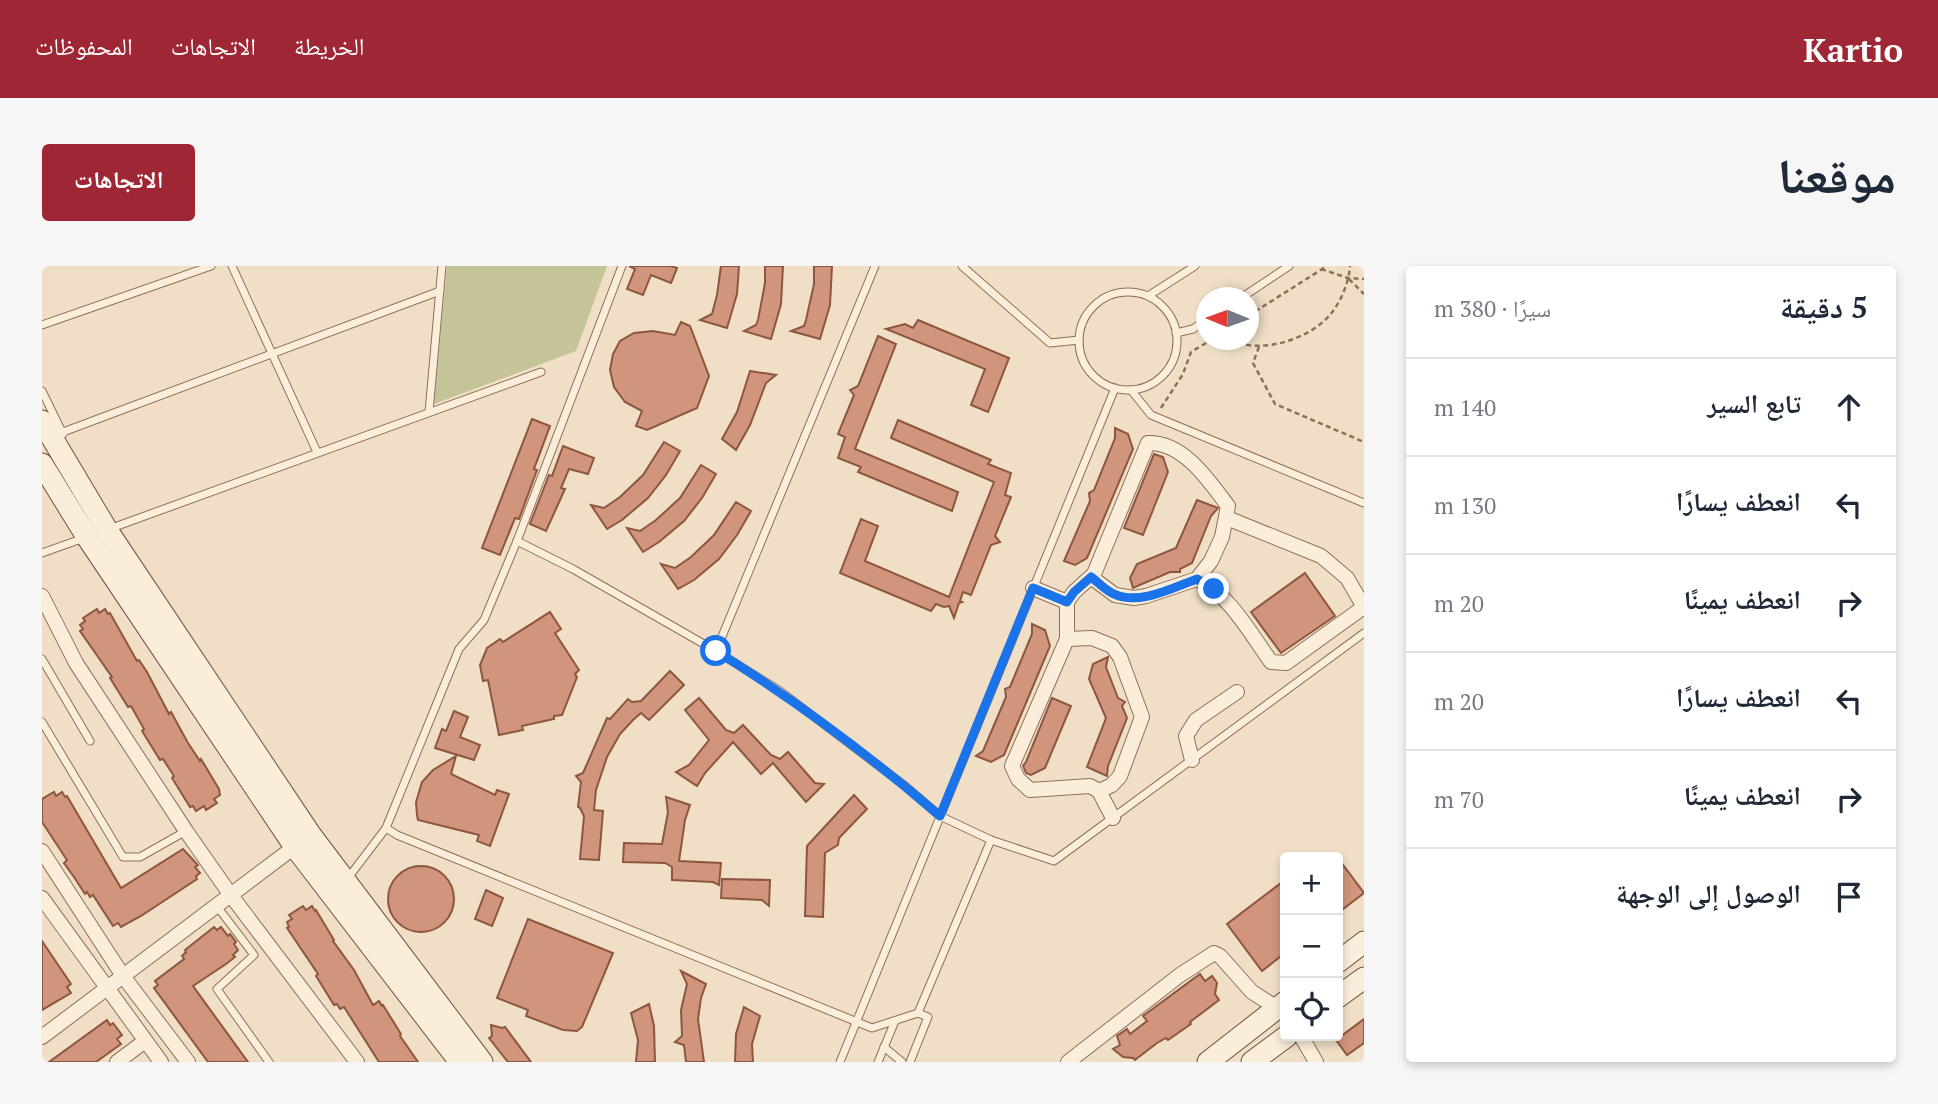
<!DOCTYPE html>
<html lang="ar">
<head>
<meta charset="utf-8">
<style>
	:root { --surface:#fff; --page:#f6f6f7; --text:#1f2937; --muted:#747a83; --line:#e0e1e3; --accent:#9f2735 }
	body { margin:0; font-family:"PT Serif","Noto Naskh Arabic",serif; background:var(--page); color:var(--text); direction:rtl }
	.controls { position:absolute; right:21px; bottom:21px; display:grid; overflow:hidden; border-radius:7px; box-shadow:0 4px 10px #0003 }
	.controls button { width:63px; height:63px; display:grid; place-items:center; padding:0; border:0; border-bottom:2px solid var(--line); background:var(--surface); color:var(--text); font:35px sans-serif }
	.compass { position:absolute; left:1154px; top:21px; width:63px; height:63px; border-radius:50%; background:var(--surface); box-shadow:0 4px 10px #0003; rotate:271deg }
	.stop { position:absolute; width:21px; height:21px; margin:-16px; border:5px solid #1a73e8; border-radius:50%; background:#fff }
	.stop.end { background:#1a73e8; border-color:#fff; box-shadow:0 2px 7px #0008 }
	.list { margin:0; padding:0; list-style:none }
	h2 { display:flex; justify-content:space-between; align-items:center; height:91px; margin:0; padding:0 28px; font-size:30px }
	h2 small { font-size:23px; font-weight:400; color:var(--muted) }
	.list li { display:grid; grid-template-columns:46px 1fr auto; gap:21px; align-items:center; box-sizing:border-box; height:98px; padding:0 28px; border-top:2px solid var(--line) }
	.list b { display:block; font-size:26px; white-space:nowrap }
	.list em { font-size:23px; font-style:normal; color:var(--muted) }
	.icon { flex:none; width:38px; height:38px; fill:none; stroke:currentColor; stroke-width:2; stroke-linecap:round; stroke-linejoin:round }
	.map { position:relative; flex:none; width:1322px; height:796px; overflow:hidden; direction:ltr; border-radius:7px }
	header { display:flex; align-items:center; gap:42px; box-sizing:border-box; height:98px; padding:0 35px; background:var(--accent); color:#fff }
	header strong { font-size:33px }
	nav { display:flex; gap:38px; margin-inline-start:auto; font-size:24px }
	.intro { display:flex; align-items:center; justify-content:space-between; box-sizing:border-box; height:168px; padding:0 42px }
	h1 { margin:0; font-size:49px }
	.button { padding:18px 32px; border-radius:7px; background:var(--accent); color:#fff; font-size:24px; font-weight:700 }
	main { display:flex; gap:42px; padding:0 42px }
	aside { flex:1; background:var(--surface); border-radius:7px; box-shadow:0 4px 10px #0003 }
	.map>svg:first-child { display:block }
</style>
</head>
<body>
<header>
<strong>Kartio</strong>
<nav><a>الخريطة</a><a>الاتجاهات</a><a>المحفوظات</a></nav>
</header>
<div class="intro"><h1>موقعنا</h1><a class="button">الاتجاهات</a></div>
<main>
<aside>
<h2>5 دقيقة<small>سيرًا · 380 m</small></h2>
<ul class="list">
<li><svg class="icon" aria-label="ahead" viewBox="0 0 24 24"><path d="M12 20V5M6 11l6-6 6 6"/></svg><div><b>تابع السير</b></div><em>140 m</em></li>
<li><svg class="icon" aria-label="left" viewBox="0 0 24 24"><path d="M17 20v-9H6M10 6l-5 5 5 5"/></svg><div><b>انعطف يسارًا</b></div><em>130 m</em></li>
<li><svg class="icon" aria-label="right" viewBox="0 0 24 24"><path d="M7 20v-9h11M14 6l5 5-5 5"/></svg><div><b>انعطف يمينًا</b></div><em>20 m</em></li>
<li><svg class="icon" aria-label="left" viewBox="0 0 24 24"><path d="M17 20v-9H6M10 6l-5 5 5 5"/></svg><div><b>انعطف يسارًا</b></div><em>20 m</em></li>
<li><svg class="icon" aria-label="right" viewBox="0 0 24 24"><path d="M7 20v-9h11M14 6l5 5-5 5"/></svg><div><b>انعطف يمينًا</b></div><em>70 m</em></li>
<li><svg class="icon" aria-label="arrive" viewBox="0 0 24 24"><path d="M6 21V4h12l-3 4 3 4H6"/></svg><div><b>الوصول إلى الوجهة</b></div></li>
</ul>
</aside>
<div class="map">
<svg width="1322" height="796" viewBox="0 0 1322 796">
	<rect width="100%" height="100%" fill="#f0dfc6"/>
	<path fill="#c4c498" d="M405,0H565L534,85L392,138Z"/>
	<g fill="#d0957a" stroke="#8d563f" stroke-width="2">
		<path d="M587,0H629L635,2L629,17L609,9L601,29L585,23L593,3Z"/>
		<path d="M679,0H697L695,28L685,62L658,54L670,48L675,29Z"/>
		<path d="M723,0H741L739,38L729,73L702,65L714,59L716,54L723,17Z"/>
		<path d="M772,0H790L788,39L778,73L749,65L762,60L764,54L772,18Z"/>
		<path d="M876,54L967,92L946,146L929,139L943,103L844,63L863,58L871,62Z"/>
		<path d="M639,56L648,60L667,110L655,142L605,164L594,160L600,145L583,136L572,121L568,104L571,88L578,75L592,67L611,65L633,69Z"/>
		<path d="M836,70L854,78L813,183L916,226L910,245L816,206L819,201L796,192L803,171L796,168L812,129L808,124L816,120Z"/>
		<path d="M708,105L734,109L724,117L708,159L694,184L680,173L695,146Z"/>
		<path d="M490,153L508,160L492,203L495,204L477,253L473,252L458,289L440,282Z"/>
		<path d="M856,154L949,194L946,198L969,207L963,229L969,231L953,270L958,276L949,279L929,329L921,326L918,335L920,336L917,337L912,352L907,340L902,341L894,338L889,345L798,307L819,253L836,260L823,295L907,331L952,216L849,172Z"/>
		<path d="M1073,162L1086,168L1091,183L1045,292L1033,299L1022,295L1048,235L1047,227L1052,224L1073,172Z"/>
		<path d="M622,176L638,185L624,209L606,232L580,254L565,263L549,239L562,242L578,231L601,209Z"/>
		<path d="M521,180L552,192L546,208L527,203L519,222L523,223L504,265L488,258L507,209L510,210Z"/>
		<path d="M1112,188L1121,191L1126,206L1101,269L1082,262Z"/>
		<path d="M659,199L674,208L660,232L642,255L617,276L601,286L585,262L598,265L614,254L638,232Z"/>
		<path d="M1155,234L1176,242L1169,250L1150,297L1138,303V306H1128L1091,322L1088,312L1095,298L1134,282Z"/>
		<path d="M694,236L709,245L695,269L677,293L652,314L636,323L619,298L633,302L649,291L672,269Z"/>
		<path d="M1263,307L1293,350L1239,387L1209,346Z"/>
		<path d="M55,343L57,347L63,343L66,348L68,347L95,395L97,394L105,406L127,448L129,446L146,477L158,495L159,493L177,523L178,529L172,533L175,537L164,544L162,540L154,545L151,540L148,541L130,512L132,510L121,493L118,494L100,465L102,463L89,440L86,441L68,412L70,411L38,365L41,363L38,359L43,355L41,352Z"/>
		<path d="M508,346L519,363L513,367L537,404L533,408L535,411L520,449L512,450V453L480,460L481,464L457,469L446,414L441,415L438,399L445,382L458,373L461,376Z"/>
		<path d="M990,358L1003,364L1008,380L962,489L949,496L934,490L941,485L964,431L963,423L968,421L990,368Z"/>
		<path d="M1066,391L1064,401L1076,432L1083,436L1080,440L1085,452L1066,500L1065,510L1045,501L1064,452L1047,413L1051,398Z"/>
		<path d="M628,405L642,419L607,454L599,447L591,454L578,468L565,491L554,524L552,544L561,545L557,594L538,593L542,550L538,542L536,541L539,516L534,510L541,507L565,452L568,453L586,433L590,436L599,435Z"/>
		<path d="M657,432L684,464L692,467L701,459L729,489L738,493L746,486L773,517L782,518L764,536L731,497L719,508L691,476L663,507L655,520L634,506L647,499L667,474L643,444Z"/>
		<path d="M1010,432L1029,440L1003,502L989,509L984,507L981,500L984,496Z"/>
		<path d="M412,445L426,451L418,471L438,479L432,494L393,482L400,463L404,465Z"/>
		<path d="M414,490L409,508L453,529L455,524L467,528L448,580L435,575L437,569L376,554L375,549L374,536L380,516L391,504Z"/>
		<path d="M12,526L14,530L20,526L23,531L25,530L79,622L141,583L156,599L153,601L158,607L154,610L155,613L99,650L79,661L76,657L71,660L51,629L48,631L45,626L43,628L32,611L22,597L25,594L0,556V533Z"/>
		<path d="M812,529L825,543L797,572L796,579L783,587L781,651L763,650L765,580Z"/>
		<path d="M624,531L648,539L643,554L637,595L679,597L677,619L671,616L630,614V601L623,597L581,596L582,577L620,578L626,546Z"/>
		<path d="M1296,592L1322,627L1296,647Z"/>
		<circle cx="379" cy="633" r="33"/>
		<path d="M680,613L728,614L727,640L720,634L679,632Z"/>
		<path d="M1243,614V687L1220,705L1185,658Z"/>
		<path d="M444,624L461,632L450,660L433,653Z"/>
		<path d="M261,640L264,644L270,640L273,645L274,644L292,674L291,675L312,704L331,739L337,735L340,740L341,739L359,768L358,770L376,796H337L302,741L298,743L295,738L292,739L274,710L276,708L245,662L247,661L245,656L250,653L247,649Z"/>
		<path d="M486,653L571,687L540,761L535,765L521,764L484,750L486,744L455,732Z"/>
		<path d="M172,661L175,664L179,661L186,670L188,668L194,676L192,678L196,684L191,689L193,691L184,698L151,720L206,796H166L112,722L116,719L113,715L142,693L140,690L144,686L143,684Z"/>
		<path d="M0,675L29,718L25,721L29,727L0,744Z"/>
		<path d="M639,705L664,718L659,732L656,753L662,796H644L642,779L633,776L640,770L639,744L645,718Z"/>
		<path d="M1158,708L1163,715L1170,710L1175,717L1173,728L1177,734L1148,756L1149,758L1126,774L1124,772L1115,777L1093,794L1091,792L1081,791L1071,783L1078,779L1075,770L1085,763L1088,768L1105,755L1101,750Z"/>
		<path d="M607,738L612,760L613,796H594L596,774L589,747Z"/>
		<path d="M702,741L718,750L710,778L711,796H693L694,768Z"/>
		<path d="M1322,753V777L1305,789L1294,774Z"/>
		<path d="M65,754L68,759L71,757L80,769L75,773L79,778L54,796H7Z"/>
		<path d="M449,759L460,762L463,761L489,796H466L447,772L450,770Z"/>
	</g>
	<g fill="none" stroke-linecap="round" stroke-linejoin="round">
		<defs>
			<g id="service">
				<path d="M190,0L275,186"/>
				<path d="M920,0L1008,77L1037,74"/>
				<circle cx="1086" cy="75" r="49"/>
				<path d="M1106,30L1153,0"/>
				<path d="M1199,32L1247,0"/>
				<path d="M0,59L169,0"/>
				<path d="M1134,67L1151,63L1164,54"/>
				<path d="M1089,124L1109,149L1322,237"/>
				<path d="M0,125L21,168"/>
				<path d="M387,146L400,0"/>
				<path d="M21,166L398,25"/>
				<path d="M67,263L499,106"/>
				<path d="M475,275L531,303L674,385L738,425L862,519L898,550L949,574L1012,595L1322,367"/>
				<path d="M0,287L42,272"/>
				<path d="M674,385L833,0"/>
				<path d="M0,393L48,475"/>
				<path d="M0,456L81,591H98L144,565"/>
				<path d="M344,562L355,569L830,762L876,747L949,574"/>
				<path d="M306,612L344,562L417,383L442,354L475,275L580,0"/>
				<path d="M174,639L212,689L175,723L227,796"/>
				<path d="M842,781L860,796"/>
				<path d="M798,796L1073,122"/>
				<path d="M836,796L853,755"/>
				<path d="M868,796L886,751L876,747"/>
			</g>
			<g id="minor">
				<path d="M1185,252L1279,290L1305,312L1322,341"/>
				<path d="M1049,311L1073,329L1092,332L1104,330L1155,313L1169,295L1180,271L1186,240C1167,215 1142,176 1106,177L1052,308L1032,326L1025,336V373L970,500L976,513L988,524L1048,520L1057,525L1071,552"/>
				<path d="M1155,313C1188,329 1208,367 1229,396L1244,397L1322,341"/>
				<path d="M991,322L1025,336"/>
				<path d="M0,330L34,397L144,565L188,628L315,796"/>
				<path d="M1025,373L1050,372L1070,380L1078,391L1100,451L1078,510L1070,519L1057,525"/>
				<path d="M1150,494L1144,470L1154,454L1195,426"/>
				<path d="M0,585L81,710L146,796"/>
				<path d="M0,632L119,796"/>
				<path d="M1259,770L1274,796"/>
				<path d="M0,771L259,576"/>
				<path d="M75,796L103,775"/>
				<path d="M1026,796L1138,709L1172,687L1178,690L1210,726L1235,742"/>
			</g>
			<g id="secondary">
				<path d="M0,155L65,264L268,568L440,796"/>
				<path d="M0,198L45,271L253,581L418,796"/>
				<path d="M1296,696L1322,676"/>
				<path d="M1296,731L1322,712"/>
				<path d="M1166,796L1243,736"/>
				<path d="M1210,796L1245,770"/>
			</g>
		</defs>
		<use href="#service" stroke="#8d705a" stroke-width="9"/>
		<use href="#minor" stroke="#8d705a" stroke-width="16"/>
		<use href="#secondary" stroke="#6f513e" stroke-width="23"/>
		<g stroke="#8d705a" stroke-width="2.5" stroke-dasharray="5 3.5" stroke-linecap="butt">
			<path d="M1279,3L1306,12L1322,13"/>
			<path d="M1307,13L1322,28"/>
			<path d="M1206,50L1285,0"/>
			<path d="M1188,74C1219,89 1271,73 1291,45C1300,33 1307,15 1308,0"/>
			<path d="M1217,81L1211,97L1233,138L1322,176"/>
			<path d="M1119,142L1141,108L1149,86L1169,74"/>
		</g>
		<use href="#service" stroke="#faedda" stroke-width="7"/>
		<use href="#minor" stroke="#faedda" stroke-width="14"/>
		<use href="#secondary" stroke="#faedda" stroke-width="21"/>
	</g>
	<g fill="none" stroke-linecap="round" stroke-linejoin="round">
		<path stroke="#1a73e8" stroke-width="9" d="M674,385C753,434 827,489 898,550L991,322L1025,336L1032,326L1049,311C1056,316 1064,325 1072,328C1097,340 1132,321 1155,313L1172,323"/>
	</g>
</svg>
<div class="controls">
<button>+</button>
<button>−</button>
<button><svg class="icon" aria-label="locate" viewBox="0 0 24 24"><circle cx="12" cy="12" r="6"/><path d="M12 2v4M12 18v4M2 12h4M18 12h4"/></svg></button>
</div>
<svg class="compass" viewBox="-18 -18 36 36"><path d="M0-13l5 13h-10z" fill="#e53935"/><path d="M0 13l5-13h-10z" fill="#747a83"/></svg>
<div class="stop" style="left:674px;top:385px"></div>
<div class="stop end" style="left:1172px;top:323px"></div>
</div>
</main>
</body>
</html>
